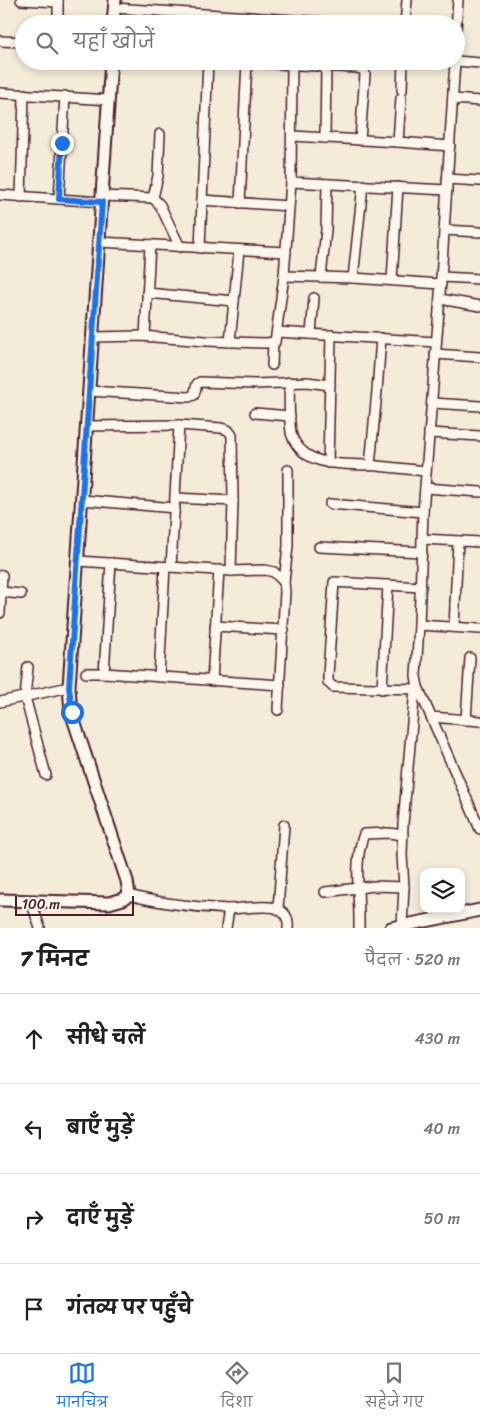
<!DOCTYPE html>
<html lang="hi">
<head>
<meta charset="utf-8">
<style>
	:root { --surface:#fff; --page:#f2f2f2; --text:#202124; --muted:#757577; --line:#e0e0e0; --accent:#1a73e8 }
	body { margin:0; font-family:Sriracha,"Playpen Sans Deva",sans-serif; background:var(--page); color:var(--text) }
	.controls { position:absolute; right:15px; bottom:15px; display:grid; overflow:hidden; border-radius:10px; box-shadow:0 2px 8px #0003 }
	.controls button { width:45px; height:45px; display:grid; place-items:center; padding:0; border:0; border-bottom:1px solid var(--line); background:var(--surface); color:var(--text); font:25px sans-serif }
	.scale { position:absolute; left:15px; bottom:12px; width:119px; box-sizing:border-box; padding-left:5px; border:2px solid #4a1f2b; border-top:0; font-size:14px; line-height:18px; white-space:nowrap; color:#4a1f2b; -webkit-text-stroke:4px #fbf7ec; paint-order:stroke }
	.stop { position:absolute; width:15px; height:15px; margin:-11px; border:4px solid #1a73e8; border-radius:50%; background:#fff }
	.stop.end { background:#1a73e8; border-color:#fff; box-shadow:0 1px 5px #0008 }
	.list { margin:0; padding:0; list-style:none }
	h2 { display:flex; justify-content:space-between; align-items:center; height:65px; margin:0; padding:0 20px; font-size:21px }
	h2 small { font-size:16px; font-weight:400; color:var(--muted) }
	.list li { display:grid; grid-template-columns:32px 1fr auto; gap:15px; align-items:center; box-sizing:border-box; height:90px; padding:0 20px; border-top:1px solid var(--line) }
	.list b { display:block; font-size:19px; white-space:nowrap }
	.list em { font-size:16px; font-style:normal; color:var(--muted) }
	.icon { flex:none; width:28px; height:28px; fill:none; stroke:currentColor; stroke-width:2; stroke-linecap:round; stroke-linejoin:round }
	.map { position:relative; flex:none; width:480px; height:928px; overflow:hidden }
	.search { position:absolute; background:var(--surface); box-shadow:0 2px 8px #0003; left:15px; right:15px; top:15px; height:55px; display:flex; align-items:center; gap:12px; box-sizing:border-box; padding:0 18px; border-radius:28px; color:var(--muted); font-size:19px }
	.sheet { height:425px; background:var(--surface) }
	nav { display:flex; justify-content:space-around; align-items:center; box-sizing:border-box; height:70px; border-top:1px solid var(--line); background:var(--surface); font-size:14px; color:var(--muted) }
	nav a { display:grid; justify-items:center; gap:2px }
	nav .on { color:var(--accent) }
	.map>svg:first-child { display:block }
</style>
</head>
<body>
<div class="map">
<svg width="480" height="928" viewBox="0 0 480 928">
	<rect width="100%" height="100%" fill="#f4ebd9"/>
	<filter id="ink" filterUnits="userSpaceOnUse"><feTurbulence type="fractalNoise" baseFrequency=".02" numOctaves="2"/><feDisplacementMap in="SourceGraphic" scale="10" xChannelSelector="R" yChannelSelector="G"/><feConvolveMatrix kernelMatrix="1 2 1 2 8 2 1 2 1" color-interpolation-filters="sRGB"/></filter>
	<g filter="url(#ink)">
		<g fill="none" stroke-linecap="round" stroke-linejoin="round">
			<defs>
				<g id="minor">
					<path d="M21,0L58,2"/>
					<path d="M114,8L355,24"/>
					<path d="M58,24V0"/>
					<path d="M405,24L407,0"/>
					<path d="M456,30L458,0"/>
					<path d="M0,41L24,42"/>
					<path d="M218,61L357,68L364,70L365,74L360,140"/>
					<path d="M455,61L439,310L423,512L419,625L416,676L418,687L480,829"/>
					<path d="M456,61L480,63"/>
					<path d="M292,64L291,182L447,190"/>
					<path d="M402,90L403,61"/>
					<path d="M0,93L109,100"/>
					<path d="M401,98L398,142L450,146"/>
					<path d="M453,99L480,101"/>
					<path d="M292,136L398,142"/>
					<path d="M325,138L326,67"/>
					<path d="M447,179L480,181"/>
					<path d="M0,195L102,202"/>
					<path d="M102,196L153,198L160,205L180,247"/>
					<path d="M21,197L24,94"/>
					<path d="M153,198L158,176L160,134"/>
					<path d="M59,199L65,96"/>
					<path d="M202,200L289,206"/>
					<path d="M240,203L247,62"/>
					<path d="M444,230L480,232"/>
					<path d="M99,242L286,252"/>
					<path d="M200,248L208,61"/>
					<path d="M284,276L353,278L441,284"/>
					<path d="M321,277L326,230L327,184"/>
					<path d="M441,277L480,279"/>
					<path d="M353,278L363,185"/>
					<path d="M392,280L398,187"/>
					<path d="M147,293L234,301"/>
					<path d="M440,299L480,306"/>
					<path d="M277,332L436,342"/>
					<path d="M311,334L314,298"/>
					<path d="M145,336L150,245"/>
					<path d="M93,337L141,336L206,341L265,343L275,342L284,276L291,182"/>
					<path d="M230,342L239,250"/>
					<path d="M435,354L480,357"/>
					<path d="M272,365L273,342"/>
					<path d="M289,382C290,396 288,425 292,436C304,467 341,464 368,465C387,467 406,469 426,471"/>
					<path d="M89,391L189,397L194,395L197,384L200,382L255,384L307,382L330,385"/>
					<path d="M432,403L480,406"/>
					<path d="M255,413L290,416"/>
					<path d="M87,426L179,425L221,428L228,430L232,435L233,501L231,571"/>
					<path d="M429,433L480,436"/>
					<path d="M328,463L331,335"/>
					<path d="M370,466L377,391L381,338"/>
					<path d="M425,488L480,492"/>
					<path d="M176,498L233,501"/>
					<path d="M82,500L175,508"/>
					<path d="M330,504L423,512"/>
					<path d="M422,539L480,542"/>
					<path d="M319,547L422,552"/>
					<path d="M78,561L231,571L265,570L274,572L284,582L285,592L278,710"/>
					<path d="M171,567L179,425"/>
					<path d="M284,582L288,546V470"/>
					<path d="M1,592L21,594"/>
					<path d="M0,613L2,575"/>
					<path d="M419,625L480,629"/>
					<path d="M215,626L284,630"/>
					<path d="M454,627L458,541"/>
					<path d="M28,667L25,697L46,775"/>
					<path d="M86,673H104L280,685"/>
					<path d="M104,673L111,563"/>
					<path d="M159,677L165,567"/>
					<path d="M212,681L219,570"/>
					<path d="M382,689L388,585"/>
					<path d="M419,689L333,687L328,682V675L334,582L421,587"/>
					<path d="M0,702L69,687"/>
					<path d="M431,717L480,721"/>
					<path d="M466,720L470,658"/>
					<path d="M325,892L374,886L404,887"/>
					<path d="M129,895C161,904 195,907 228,909C240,909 269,904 278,909C286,913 289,920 288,928"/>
					<path d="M31,901L40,928"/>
					<path d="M278,909L284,825"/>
					<path d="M402,926L404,887L402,855L403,824L415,689"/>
					<path d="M226,928L229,909"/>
					<path d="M359,928C360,899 353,861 364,834L389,833L403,835"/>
				</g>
				<g id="tertiary">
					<path d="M113,24L115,0"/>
					<path d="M0,900L109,903L123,899L129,895L127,881L71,712L69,687L111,61"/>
					<path d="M391,928L480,910"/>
				</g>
			</defs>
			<use href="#minor" stroke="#4a1f2b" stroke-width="12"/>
			<use href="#tertiary" stroke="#4a1f2b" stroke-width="15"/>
			<use href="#minor" stroke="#fbf7ec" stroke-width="9"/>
			<use href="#tertiary" stroke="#fbf7ec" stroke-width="11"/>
		</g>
	</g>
	<g fill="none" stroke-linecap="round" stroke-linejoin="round" filter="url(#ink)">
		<path stroke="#1a73e8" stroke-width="6" d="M62,143L59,199L102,202L69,687L72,712"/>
	</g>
</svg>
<div class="controls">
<button><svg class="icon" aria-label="layers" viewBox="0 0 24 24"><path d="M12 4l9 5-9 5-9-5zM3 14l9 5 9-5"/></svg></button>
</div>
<div class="scale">100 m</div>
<div class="stop" style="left:72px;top:712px"></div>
<div class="stop end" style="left:62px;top:143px"></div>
<div class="search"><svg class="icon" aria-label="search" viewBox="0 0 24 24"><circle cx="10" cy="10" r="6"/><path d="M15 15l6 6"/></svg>यहाँ खोजें</div>
</div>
<section class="sheet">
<h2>7 मिनट<small>पैदल · 520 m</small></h2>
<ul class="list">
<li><svg class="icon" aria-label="ahead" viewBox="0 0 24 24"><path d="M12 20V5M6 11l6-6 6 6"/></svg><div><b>सीधे चलें</b></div><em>430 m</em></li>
<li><svg class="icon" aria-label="left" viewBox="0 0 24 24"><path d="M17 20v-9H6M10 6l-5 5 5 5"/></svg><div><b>बाएँ मुड़ें</b></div><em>40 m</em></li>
<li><svg class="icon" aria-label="right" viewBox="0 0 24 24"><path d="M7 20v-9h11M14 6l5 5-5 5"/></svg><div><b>दाएँ मुड़ें</b></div><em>50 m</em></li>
<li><svg class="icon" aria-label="arrive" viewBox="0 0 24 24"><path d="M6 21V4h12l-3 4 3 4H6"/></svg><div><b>गंतव्य पर पहुँचे</b></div></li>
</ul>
</section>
<nav>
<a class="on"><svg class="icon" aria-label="map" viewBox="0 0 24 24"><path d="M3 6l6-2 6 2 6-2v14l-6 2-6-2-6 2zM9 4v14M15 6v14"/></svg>मानचित्र</a>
<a><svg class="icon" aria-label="directions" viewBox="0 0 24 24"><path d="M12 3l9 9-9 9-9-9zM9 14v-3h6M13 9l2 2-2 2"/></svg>दिशा</a>
<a><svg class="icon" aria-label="saved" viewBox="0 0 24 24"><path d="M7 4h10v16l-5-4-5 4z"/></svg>सहेजे गए</a>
</nav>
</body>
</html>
